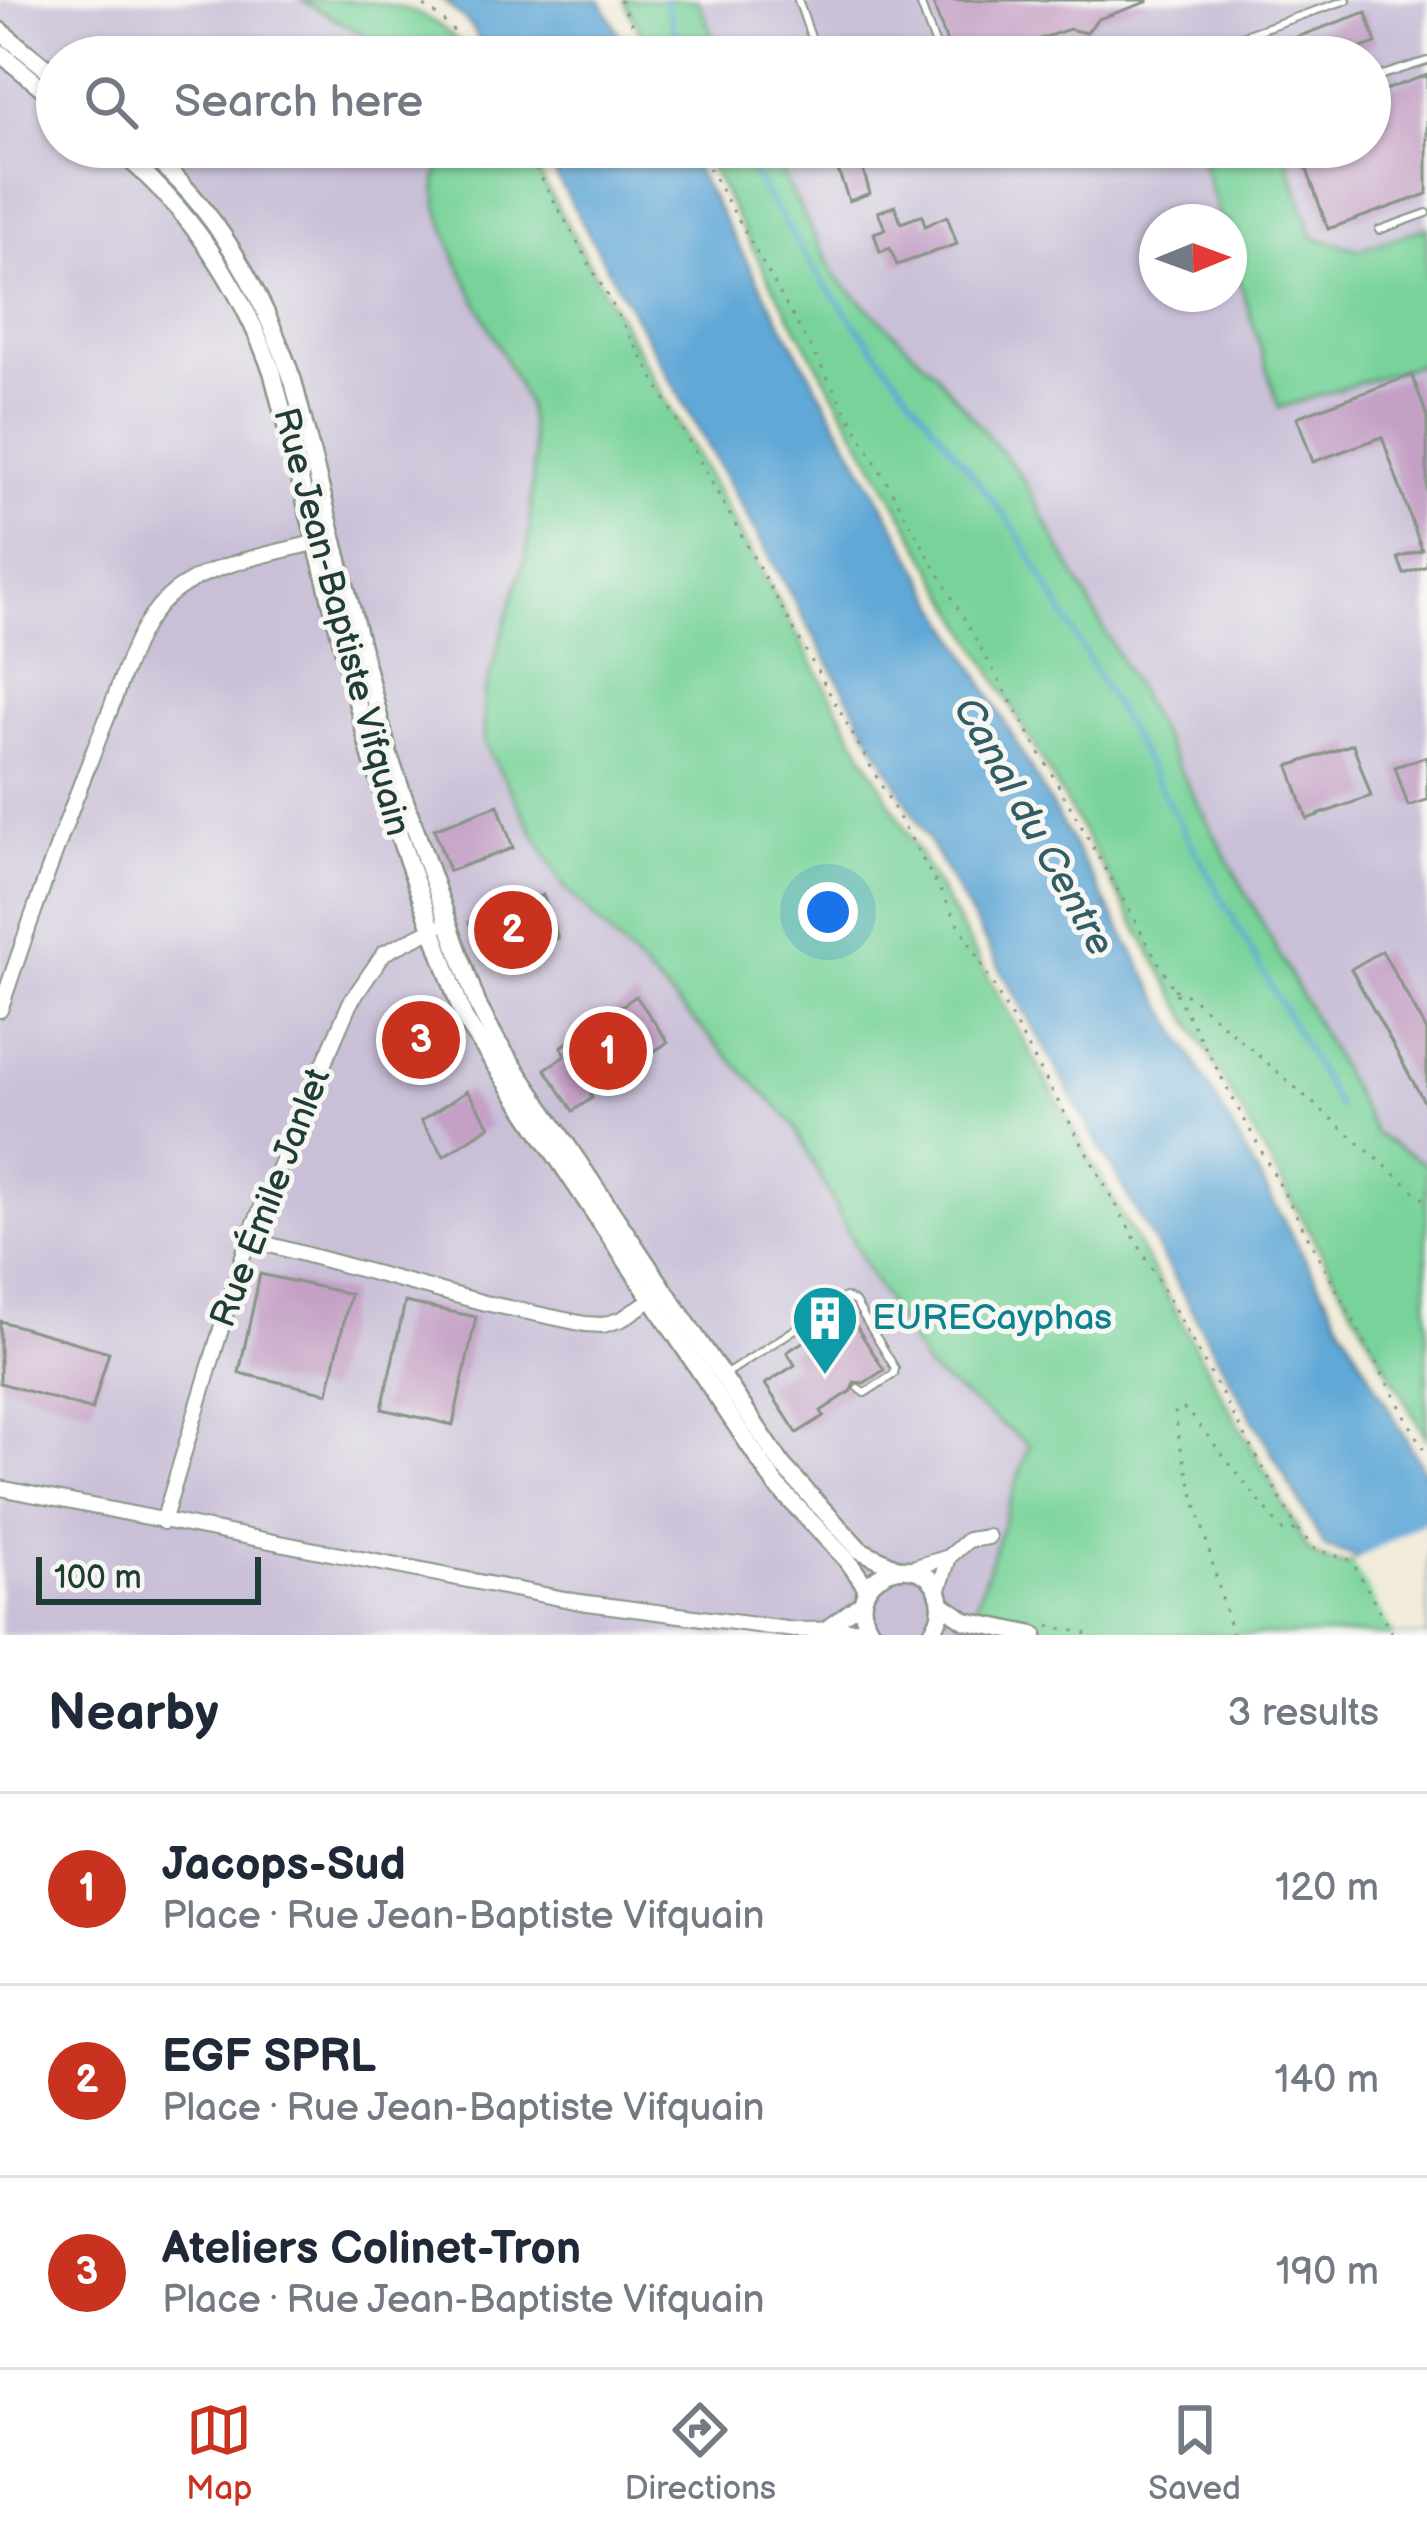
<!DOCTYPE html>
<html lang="en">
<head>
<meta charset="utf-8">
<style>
	:root { --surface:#fff; --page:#f2f2f3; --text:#1f2937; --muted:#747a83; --line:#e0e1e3; --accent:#c8321e }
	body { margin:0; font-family:"Balsamiq Sans",sans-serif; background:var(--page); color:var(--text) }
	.compass { position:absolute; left:1139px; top:204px; width:108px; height:108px; border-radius:50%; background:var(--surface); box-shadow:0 3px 9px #0004; rotate:89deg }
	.scale { position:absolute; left:36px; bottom:30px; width:225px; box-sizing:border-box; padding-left:12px; border:6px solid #1f3d34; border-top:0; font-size:33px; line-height:42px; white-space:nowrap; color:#1f3d34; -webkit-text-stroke:9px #f6f6f2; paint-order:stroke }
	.you { position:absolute; left:828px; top:912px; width:42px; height:42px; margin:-30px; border:9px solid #fff; border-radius:50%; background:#1a73e8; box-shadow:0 0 0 18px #1a73e833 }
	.badge { display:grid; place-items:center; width:78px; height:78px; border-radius:50%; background:var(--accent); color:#fff; font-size:39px; font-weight:700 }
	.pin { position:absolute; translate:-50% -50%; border:6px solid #fff; box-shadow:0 3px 12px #0006 }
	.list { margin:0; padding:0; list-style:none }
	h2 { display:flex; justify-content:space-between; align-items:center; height:156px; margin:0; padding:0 48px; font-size:51px }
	h2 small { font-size:39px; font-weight:400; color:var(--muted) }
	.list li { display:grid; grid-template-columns:78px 1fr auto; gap:36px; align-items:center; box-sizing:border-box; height:192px; padding:0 48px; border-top:3px solid var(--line) }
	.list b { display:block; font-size:45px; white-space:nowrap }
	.list p { margin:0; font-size:39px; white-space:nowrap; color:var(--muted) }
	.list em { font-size:39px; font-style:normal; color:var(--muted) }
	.icon { flex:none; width:66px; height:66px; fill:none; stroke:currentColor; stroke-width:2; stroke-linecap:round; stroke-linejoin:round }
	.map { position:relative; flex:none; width:1427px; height:1635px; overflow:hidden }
	.search { position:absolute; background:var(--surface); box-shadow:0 3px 9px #0004; left:36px; right:36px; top:36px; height:132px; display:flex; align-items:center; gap:30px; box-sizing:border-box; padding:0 42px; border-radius:66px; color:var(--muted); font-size:45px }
	.sheet { height:732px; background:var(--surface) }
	nav { display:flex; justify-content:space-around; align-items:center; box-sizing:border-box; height:168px; border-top:3px solid var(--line); background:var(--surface); font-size:33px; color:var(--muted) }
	nav a { display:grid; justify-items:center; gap:6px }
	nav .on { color:var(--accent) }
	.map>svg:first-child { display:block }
</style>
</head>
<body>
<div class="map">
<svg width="1427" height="1635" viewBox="0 0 1427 1635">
	<rect width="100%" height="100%" fill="#f6f6f2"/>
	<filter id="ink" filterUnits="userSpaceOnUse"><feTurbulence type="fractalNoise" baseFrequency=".00833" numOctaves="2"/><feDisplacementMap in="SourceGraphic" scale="24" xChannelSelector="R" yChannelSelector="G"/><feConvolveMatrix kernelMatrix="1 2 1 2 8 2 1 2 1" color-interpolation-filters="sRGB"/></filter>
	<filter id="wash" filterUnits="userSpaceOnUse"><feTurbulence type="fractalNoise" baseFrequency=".004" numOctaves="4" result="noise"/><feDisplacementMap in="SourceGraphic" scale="48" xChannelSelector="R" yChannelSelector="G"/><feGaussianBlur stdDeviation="2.7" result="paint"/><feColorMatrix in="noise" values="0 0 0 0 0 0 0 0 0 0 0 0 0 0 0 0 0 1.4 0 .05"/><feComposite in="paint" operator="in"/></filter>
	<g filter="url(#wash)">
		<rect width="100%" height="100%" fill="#f1ebda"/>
		<g fill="#c9bfd7" fill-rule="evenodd">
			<path d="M0,0H302L402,57H57V147H445L436,180L437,205L455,257L527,404L534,456L533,502L528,548L511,608L564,887L792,1122L866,1267L927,1369L1030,1446L968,1635H0Z"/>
			<path d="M627,0H1427V1438L708,147H1370V57H658ZM1157,222H1229V294H1157Z"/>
		</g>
		<g fill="#78d39a" stroke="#4c8867" stroke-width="3">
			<path d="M302,0C382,0 424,0 473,57H402Z"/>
			<path d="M624,0H698L721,57H653Z"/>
			<path d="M445,147H524L1298,1530C1307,1557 1319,1559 1346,1565L1427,1520V1635H1056L972,1617L1029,1445L927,1369L866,1267L792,1122L564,887L484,743V694L528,548L534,456L527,404L455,257L437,205L436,180Z"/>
			<path d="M700,147H768L836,277L934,371L1022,477L1376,1134L1427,1165V1439L766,274Z"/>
			<path d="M1198,147H1283L1313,237L1360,250L1427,227V362L1279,408L1229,247V222H1221Z"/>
		</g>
		<g fill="#60a8d7" stroke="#407286" stroke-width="3">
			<path d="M443,0H600L632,57H490L470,25Z"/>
			<path d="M540,147H683L1427,1477V1635L1359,1558L1324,1546Z"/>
		</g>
		<path fill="#f1ebda" d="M1427,1520V1635H1395L1352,1562Z"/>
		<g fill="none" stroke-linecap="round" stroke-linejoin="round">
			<g stroke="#60a8d7" stroke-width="4.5">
				<path d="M665,0L683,57"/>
				<path d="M735,147L825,285L1018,533L1339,1108"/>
			</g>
		</g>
		<g id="blocks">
			<g fill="#c4a0c5">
				<path d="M932,0H1147V2L1098,19L1086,33L1069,29L987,57H952Z"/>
				<path d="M1366,12L1376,43L1335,57H1241Z"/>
				<path d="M1427,75V194L1328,229L1299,147H1370V95Z"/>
				<path d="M856,147L870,193L849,201L833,156Z"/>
				<path d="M895,206L901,223L922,215L925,226L947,216L957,244L897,265L890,248L880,252L874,233L885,229L878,212Z"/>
				<path d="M1412,375L1427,416V566L1404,574L1398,558L1422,550L1382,437L1313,462L1297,417Z"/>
				<path d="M1353,744L1371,796L1307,819L1289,766Z"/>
				<path d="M1427,756V800L1408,806L1395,767Z"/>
				<path d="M498,805L513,848L449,871L434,829Z"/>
				<path d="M543,895L558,938L484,964L469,922Z"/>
				<path d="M1382,951L1427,1031V1107L1351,969Z"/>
				<path d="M636,996L668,1042L590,1094L592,1098L573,1111L545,1069L566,1055L561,1047Z"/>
				<path d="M420,1000L458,1057L423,1080L385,1023Z"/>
				<path d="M467,1091L490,1126L444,1156L421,1121Z"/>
				<path d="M260,1274L350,1294L328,1393L239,1373Z"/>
				<path d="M405,1302L476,1317L453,1425L382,1409Z"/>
				<path d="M848,1313L884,1370L864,1383L854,1382L851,1391L821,1411L824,1416L797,1433L765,1384L795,1365L787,1352Z"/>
				<path d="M0,1321L109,1352L92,1410L0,1383Z"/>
			</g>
		</g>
	</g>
	<g filter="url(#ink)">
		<use href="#blocks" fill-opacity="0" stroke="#889487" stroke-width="3"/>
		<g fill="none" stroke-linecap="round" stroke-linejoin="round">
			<defs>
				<g id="service">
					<path d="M798,0L818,57"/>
					<path d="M919,0L940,57"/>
					<path d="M1179,57L1347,0"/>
					<path d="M1370,79L1427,61"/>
					<path d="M1379,230L1427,213"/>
					<path d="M723,1376L845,1297L855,1302L895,1368L894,1374L865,1393L858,1388"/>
				</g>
				<g id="minor">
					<path d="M0,1010C33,912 68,814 107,718C123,678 135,626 168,597C206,563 274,554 322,541"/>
					<path d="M248,1239L485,1303L585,1324L603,1325L622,1319L656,1296"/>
					<path d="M0,1488L580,1602L794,1630L868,1629"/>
					<path d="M163,1522L248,1239L350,1003L384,953L437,927"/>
					<path d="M909,1569L949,1557L968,1540L988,1537"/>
					<path d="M938,1593L949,1557"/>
					<path d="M829,1627L863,1601"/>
				</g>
				<g id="tertiary">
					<path d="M0,31L57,77"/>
					<path d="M0,53L57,100"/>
					<path d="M115,147C189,208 238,281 272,371L372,760L464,1018L776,1485L848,1561L867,1588"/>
					<path d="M142,147C217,207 262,292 293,381L389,756L478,1006L498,1043L783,1466L860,1550L897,1568"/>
					<path d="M941,1604L966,1621L1034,1635"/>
					<path d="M874,1635C830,1578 927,1539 940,1599C943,1613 938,1624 930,1635"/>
				</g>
			</defs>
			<use href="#service" stroke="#889487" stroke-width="10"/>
			<use href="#minor" stroke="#889487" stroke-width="18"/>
			<use href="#tertiary" stroke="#889487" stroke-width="21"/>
			<g stroke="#889487" stroke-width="3" stroke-dasharray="3 9" stroke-linecap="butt">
				<path d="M414,0C440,15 457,32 473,57"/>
				<path d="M620,0L648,57"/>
				<path d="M524,147L1298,1530L1315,1549L1352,1561L1393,1635"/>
				<path d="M697,147L1173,988L1427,1456"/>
				<path d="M1174,989L1191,997L1427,1202"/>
				<path d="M1049,1626L1095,1635"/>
				<path d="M1232,1635L1179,1441L1175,1411L1181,1408L1188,1411L1283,1531L1296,1530"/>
			</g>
			<use href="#service" stroke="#fff" stroke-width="6"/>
			<use href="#minor" stroke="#fff" stroke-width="14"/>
			<use href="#tertiary" stroke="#fff" stroke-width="16"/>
		</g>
	</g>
	<defs>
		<symbol id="building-pin" viewBox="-11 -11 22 30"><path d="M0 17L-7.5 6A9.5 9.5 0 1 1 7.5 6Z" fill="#0f9aa8" stroke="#f6f6f2"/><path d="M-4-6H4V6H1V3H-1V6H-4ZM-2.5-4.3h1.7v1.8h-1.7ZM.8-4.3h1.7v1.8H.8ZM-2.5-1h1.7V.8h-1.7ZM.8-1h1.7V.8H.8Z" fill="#fff"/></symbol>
	</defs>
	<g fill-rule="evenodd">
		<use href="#building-pin" x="787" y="1280" width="76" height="104"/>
	</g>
	<g text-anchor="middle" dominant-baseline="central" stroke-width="10" stroke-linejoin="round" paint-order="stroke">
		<g font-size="36" fill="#1f3d34" stroke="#f6f6f2">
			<text transform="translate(341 622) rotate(75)">Rue Jean-Baptiste Vifquain</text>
			<text transform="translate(271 1198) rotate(-69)">Rue Émile Janlet</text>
		</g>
		<g font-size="36" fill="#0d838f" stroke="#f6f6f2" text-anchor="start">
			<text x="872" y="1318">EURECayphas</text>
		</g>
		<g font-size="39" font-style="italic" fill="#325d65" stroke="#f6f6f2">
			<text transform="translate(1033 827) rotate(61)">Canal du Centre</text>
		</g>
	</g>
</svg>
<svg class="compass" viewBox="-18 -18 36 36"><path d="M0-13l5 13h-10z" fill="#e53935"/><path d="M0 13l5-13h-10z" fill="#747a83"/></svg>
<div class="scale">100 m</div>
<div class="you"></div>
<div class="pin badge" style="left:608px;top:1051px">1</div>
<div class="pin badge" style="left:513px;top:930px">2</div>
<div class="pin badge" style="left:421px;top:1040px">3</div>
<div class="search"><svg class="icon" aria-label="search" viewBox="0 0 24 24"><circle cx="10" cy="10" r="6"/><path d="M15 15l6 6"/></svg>Search here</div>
</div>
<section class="sheet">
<h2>Nearby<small>3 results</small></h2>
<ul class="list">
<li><span class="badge">1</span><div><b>Jacops-Sud</b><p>Place · Rue Jean-Baptiste Vifquain</p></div><em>120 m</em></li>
<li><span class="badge">2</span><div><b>EGF SPRL</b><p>Place · Rue Jean-Baptiste Vifquain</p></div><em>140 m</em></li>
<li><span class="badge">3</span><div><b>Ateliers Colinet-Tron</b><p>Place · Rue Jean-Baptiste Vifquain</p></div><em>190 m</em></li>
</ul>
</section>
<nav>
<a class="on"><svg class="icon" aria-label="map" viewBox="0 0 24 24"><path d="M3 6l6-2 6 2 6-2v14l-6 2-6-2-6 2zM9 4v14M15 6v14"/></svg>Map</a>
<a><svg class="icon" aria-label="directions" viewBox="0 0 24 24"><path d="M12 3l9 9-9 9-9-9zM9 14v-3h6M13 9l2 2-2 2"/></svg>Directions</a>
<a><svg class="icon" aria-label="saved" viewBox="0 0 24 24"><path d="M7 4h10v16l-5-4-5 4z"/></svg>Saved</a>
</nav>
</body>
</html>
